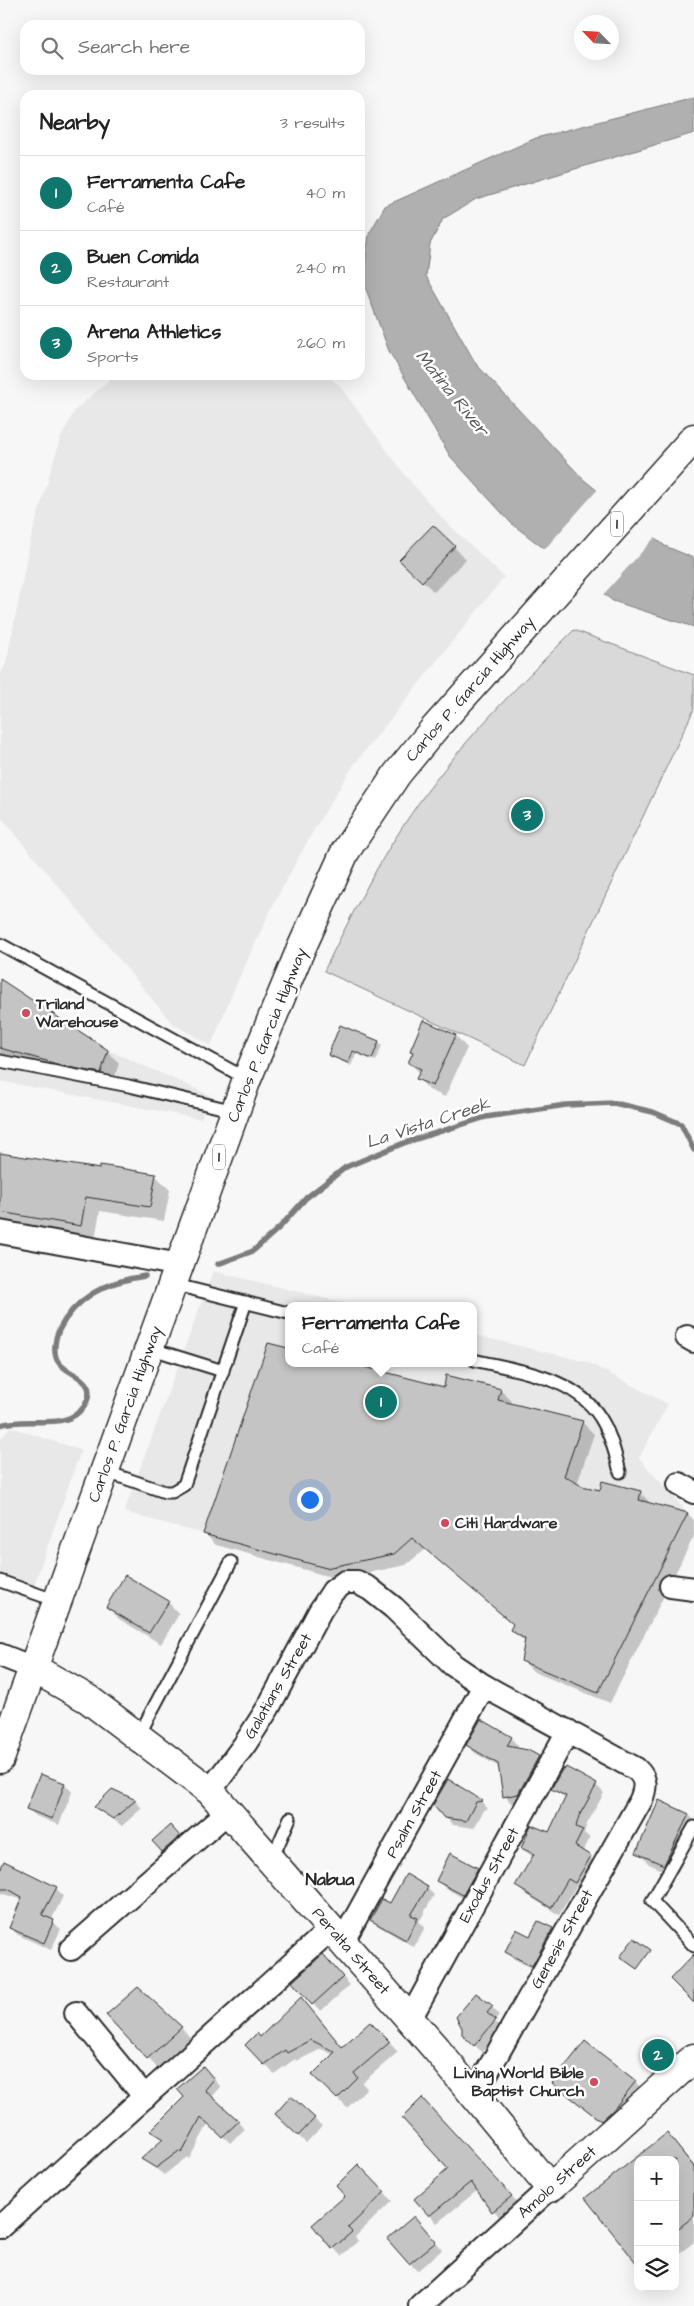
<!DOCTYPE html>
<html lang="en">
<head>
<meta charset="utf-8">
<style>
	:root { --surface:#fff; --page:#f6f6f6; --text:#222; --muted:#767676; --line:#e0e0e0; --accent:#0f766e }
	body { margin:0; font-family:"Architects Daughter",sans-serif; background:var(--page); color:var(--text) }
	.controls { position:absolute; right:15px; bottom:15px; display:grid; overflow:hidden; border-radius:10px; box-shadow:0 5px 20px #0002 }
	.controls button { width:45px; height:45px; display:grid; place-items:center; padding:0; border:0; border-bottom:1px solid var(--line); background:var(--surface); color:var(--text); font:25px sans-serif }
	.compass { position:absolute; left:574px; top:15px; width:45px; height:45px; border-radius:50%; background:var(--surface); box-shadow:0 5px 20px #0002; rotate:295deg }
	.you { position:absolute; left:309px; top:1499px; width:18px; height:18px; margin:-12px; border:4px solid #fff; border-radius:50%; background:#1a73e8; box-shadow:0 0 0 8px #1a73e833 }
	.badge { display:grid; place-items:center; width:32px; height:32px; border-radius:50%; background:var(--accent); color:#fff; font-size:16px; font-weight:700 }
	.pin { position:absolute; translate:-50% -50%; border:2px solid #fff; box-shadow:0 1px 5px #0006 }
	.popup { position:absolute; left:285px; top:1302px; width:192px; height:65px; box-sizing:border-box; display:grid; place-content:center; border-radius:10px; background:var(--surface); filter:drop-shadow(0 1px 4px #0005); font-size:16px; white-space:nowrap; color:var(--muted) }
	.popup b { font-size:19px; color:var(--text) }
	.popup::after { content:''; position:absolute; left:50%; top:100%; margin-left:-10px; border:10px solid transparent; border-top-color:var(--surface) }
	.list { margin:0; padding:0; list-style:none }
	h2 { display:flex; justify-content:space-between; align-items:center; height:65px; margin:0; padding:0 20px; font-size:21px }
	h2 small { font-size:16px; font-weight:400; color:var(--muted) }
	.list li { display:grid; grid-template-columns:32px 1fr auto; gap:15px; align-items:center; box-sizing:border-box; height:75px; padding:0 20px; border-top:1px solid var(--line) }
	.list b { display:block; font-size:19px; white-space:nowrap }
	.list p { margin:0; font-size:16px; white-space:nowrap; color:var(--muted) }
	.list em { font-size:16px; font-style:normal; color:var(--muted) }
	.icon { flex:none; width:28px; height:28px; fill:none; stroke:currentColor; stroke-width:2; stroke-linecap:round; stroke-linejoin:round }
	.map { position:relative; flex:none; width:694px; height:2306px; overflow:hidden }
	.search { position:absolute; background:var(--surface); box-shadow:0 5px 20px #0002; left:20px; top:20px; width:345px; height:55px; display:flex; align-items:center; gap:12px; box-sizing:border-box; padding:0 18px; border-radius:15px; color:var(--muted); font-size:19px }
	.panel { position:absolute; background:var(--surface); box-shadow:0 5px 20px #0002; left:20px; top:90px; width:345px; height:290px; border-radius:15px }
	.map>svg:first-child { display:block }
</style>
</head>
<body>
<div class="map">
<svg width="694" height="2306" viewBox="0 0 694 2306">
	<rect width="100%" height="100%" fill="#f7f7f7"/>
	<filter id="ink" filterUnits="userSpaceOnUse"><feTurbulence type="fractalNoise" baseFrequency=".02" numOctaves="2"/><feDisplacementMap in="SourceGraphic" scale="10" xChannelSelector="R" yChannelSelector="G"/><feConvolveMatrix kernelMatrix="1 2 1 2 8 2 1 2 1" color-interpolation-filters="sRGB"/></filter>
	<g filter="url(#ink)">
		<g fill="#e8e8e8">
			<path d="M115,375L327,376L339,385L405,475L443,519L504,577L353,766L312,833L274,903L234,989L211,1046L172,1023L0,816V676L6,663L31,538L60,439L75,410Z"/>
			<path d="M0,979L108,1050L210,1095L201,1119L0,1081Z"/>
			<path d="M213,1271L356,1306H288V1363H474V1335L587,1362L668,1404L639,1458L688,1513L598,1693L521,1661L525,1639L510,1630L513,1624L412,1538L394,1554L326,1568L124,1512Z"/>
			<path d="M10,1427L81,1450L29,1600L0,1589V1440Z"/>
		</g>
		<path fill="#d9d9d9" stroke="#828282" d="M574,630L694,675V709L525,1065L324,971C356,905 390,839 435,781C477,726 526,678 574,630Z"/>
		<path fill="#b0b0b0" stroke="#7b7b7b" d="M694,97V133L476,199L443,219L430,244L426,276L476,364L583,479L665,546L694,558V627L613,601L512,524L450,456L389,351L363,281L369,234L385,206L536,138Z"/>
		<path fill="#f7f7f7" d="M599,488L656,536L602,596L543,551Z"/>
		<g fill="#0003">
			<path d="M433,526L466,559L434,592L401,560Z"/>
			<path d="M0,980L107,1051L119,1063L113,1084L81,1078L0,1055Z"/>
			<path d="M424,1022L456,1036L467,1048L445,1097L429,1090L418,1078L420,1073L409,1062Z"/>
			<path d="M379,1042L382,1045L376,1061L356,1054L351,1066L329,1055Z"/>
			<path d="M0,1154L101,1170L155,1175L170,1190L164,1221L100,1211L95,1239L0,1224Z"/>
			<path d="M269,1345L288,1350V1363L445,1388L500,1390L512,1401L511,1405L582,1422L594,1434L577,1484L601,1492H640L652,1505L688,1514L694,1520V1536L610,1703L534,1672L523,1661L526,1643L511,1630L514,1625L425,1549L406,1565L338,1579L216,1545L204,1533Z"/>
			<path d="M168,1602L179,1614L161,1644L119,1619L108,1607Z"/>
			<path d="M511,1738L518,1746L517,1749L527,1751L539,1757L546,1764L526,1802L512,1804L505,1796L499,1767L475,1753L468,1745Z"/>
			<path d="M41,1775L65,1784L72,1792L59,1825L36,1816L28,1809Z"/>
			<path d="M448,1781L482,1802L488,1809L484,1810L474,1828L453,1825L445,1817Z"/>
			<path d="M596,1785L604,1793L587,1824L584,1833L590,1838L583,1852L598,1864L583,1890L576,1886L559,1915L524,1893L516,1885L533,1857L522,1848L550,1834L566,1799L553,1788Z"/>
			<path d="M135,1801L142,1808L122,1826L96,1807Z"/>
			<path d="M689,1815L694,1820V1839L676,1876L649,1864L638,1852Z"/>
			<path d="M177,1834L186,1845L170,1859L163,1851Z"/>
			<path d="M477,1869L485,1876L471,1902L445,1888L437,1880Z"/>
			<path d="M0,1874L56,1888L63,1896L51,1921L61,1929L51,1950L18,1935L10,1927L23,1900L0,1893Z"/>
			<path d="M427,1888L434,1895L419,1922L425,1927L414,1947L380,1927L372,1920L390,1904Z"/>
			<path d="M539,1922L552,1929L560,1937L540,1972L514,1959L506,1951L531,1938Z"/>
			<path d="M330,1963L350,1985L321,2011L313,2004Z"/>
			<path d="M301,1999L343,2048L370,2023L398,2052L362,2083L367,2088L347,2108L314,2075L334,2055L321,2049L297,2061L295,2059L274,2074L247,2045L260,2038Z"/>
			<path d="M492,2007L499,2015L494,2021L502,2028L482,2052L469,2040L463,2027Z"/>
			<path d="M181,2028L192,2039L159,2070L148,2058Z"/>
			<path d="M210,2075L221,2087L211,2098L245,2129L230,2143L209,2123L189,2159L187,2157L164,2175L143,2159L163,2140L152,2131Z"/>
			<path d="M635,2082L647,2093L613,2132L554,2083Z"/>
			<path d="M430,2108L519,2204L501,2219L478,2190L437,2223L430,2215L450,2170Z"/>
			<path d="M314,2119L322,2126L306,2143L284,2122Z"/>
			<path d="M667,2134L694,2165V2242L675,2257V2160H638L587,2198Z"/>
			<path d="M358,2166L392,2201L355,2237L358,2241L341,2256L313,2225L347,2196Z"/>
			<path d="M421,2225L442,2250L417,2271L389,2239Z"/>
		</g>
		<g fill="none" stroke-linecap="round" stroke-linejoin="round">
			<g stroke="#7b7b7b" stroke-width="5.5">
				<path d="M218,1264L253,1251L280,1227L306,1198L346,1167L404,1143L486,1117L566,1105L614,1103L653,1112L681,1124L694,1150"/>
				<path d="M0,1425C27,1416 61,1430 80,1411C86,1406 91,1395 88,1387C82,1374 64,1373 57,1360C53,1351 55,1338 59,1330C76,1296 108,1281 145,1276"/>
			</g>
		</g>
		<g fill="#c4c4c4" stroke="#2b2b2b">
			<path d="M433,525L455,546L422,582L399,560Z"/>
			<path d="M0,979L108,1050L101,1073L68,1067L0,1048Z"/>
			<path d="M423,1020L456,1035L433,1086L416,1079L421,1069L408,1063L413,1052L410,1051Z"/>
			<path d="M340,1025L379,1041L372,1059L353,1051L348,1063L328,1055Z"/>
			<path d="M0,1153L100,1169V1165L156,1174L150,1207L86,1197L81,1226L0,1212Z"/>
			<path d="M268,1343L288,1348V1363H349L444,1387L446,1375L501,1389L498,1400L583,1421L564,1476L582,1486L600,1490L602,1481L641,1491L639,1500L688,1513L598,1693L521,1661L525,1639L510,1630L513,1624L412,1538L394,1554L326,1568L203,1534Z"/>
			<path d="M125,1575L169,1601L149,1633L106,1607Z"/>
			<path d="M481,1719L512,1737L507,1746L528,1750L539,1756L518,1794L503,1797L498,1764L466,1745Z"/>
			<path d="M566,1767L597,1784L579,1816L576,1827L583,1830L575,1846L591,1856L575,1883L568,1879L551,1908L515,1886L534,1854L521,1848L531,1825L549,1832L566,1796L551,1789L563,1768L565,1769Z"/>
			<path d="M40,1774L65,1783L52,1819L26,1809Z"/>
			<path d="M448,1779L483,1801L476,1802L466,1821L444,1818L433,1805Z"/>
			<path d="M112,1789L136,1800L113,1819L94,1807Z"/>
			<path d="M659,1800L689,1814L664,1865L636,1853Z"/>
			<path d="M170,1825L180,1836L162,1852L152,1841Z"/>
			<path d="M450,1853L478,1868L463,1895L436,1881Z"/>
			<path d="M4,1861L57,1887L42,1915L54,1920L44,1943L9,1928L22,1897L8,1889H0V1870Z"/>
			<path d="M406,1874L428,1887L411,1915L418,1918L406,1940L370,1920L382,1899L390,1903Z"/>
			<path d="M538,1921L553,1928L532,1966L505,1952L516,1929L530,1936Z"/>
			<path d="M634,1938L651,1950L637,1969L620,1957Z"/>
			<path d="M323,1954L343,1977L312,2005L292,1982Z"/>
			<path d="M694,1954V2003L670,1979Z"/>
			<path d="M138,1987L182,2027L147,2059L106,2015Z"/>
			<path d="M476,1993L493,2006L487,2013L496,2020L474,2046L462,2035V2028L456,2017Z"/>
			<path d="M301,1997L342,2047L370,2022L390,2042L354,2073L358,2078L337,2099L312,2075L335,2052L311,2040L287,2053L285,2050L264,2065L245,2045L257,2033L260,2037Z"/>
			<path d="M585,2041L636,2081L613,2110L601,2121L552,2083Z"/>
			<path d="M203,2066L214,2079L205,2090L239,2121L222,2137L201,2117L182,2153L179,2151L156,2168L141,2159L163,2139L150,2131L184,2097L177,2089Z"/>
			<path d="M291,2096L315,2118L298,2136L275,2114Z"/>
			<path d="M422,2098L512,2196L492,2212L471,2182L429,2216L414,2199L448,2169L402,2118Z"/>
			<path d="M667,2133L694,2167V2216L675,2231V2160H638V2265L585,2198Z"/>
			<path d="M358,2164L385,2192L348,2228L352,2232L332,2249L312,2225L345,2196L336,2186Z"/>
			<path d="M414,2216L436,2242L409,2264L387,2239Z"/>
		</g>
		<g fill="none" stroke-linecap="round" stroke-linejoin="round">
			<defs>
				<g id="lane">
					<path d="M0,944L247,1079"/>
					<path d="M0,1061L129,1086L235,1111"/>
					<path d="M172,1284L288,1313"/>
					<path d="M149,1348L223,1371"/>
					<path d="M474,1360C519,1371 580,1377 604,1424C612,1439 616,1456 620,1472"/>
					<path d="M104,1471L165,1492H172L184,1485L246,1302"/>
					<path d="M0,1581L57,1601"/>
					<path d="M139,1735L231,1562"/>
					<path d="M694,1827L652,1901L694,1946"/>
					<path d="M272,1859L290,1818"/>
				</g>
				<g id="street">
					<path d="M0,1232L180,1265"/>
					<path d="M687,1337L694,1341"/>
					<path d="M679,1484L694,1492"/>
					<path d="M671,1586L694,1589"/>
					<path d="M0,1655L33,1668"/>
					<path d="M210,1791L245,1744L268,1708L320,1611L333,1591L345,1582H357L370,1589L394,1608L453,1665L484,1686L636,1769C647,1779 646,1787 641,1800L474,2095"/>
					<path d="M343,1941L484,1686"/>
					<path d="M71,1949L230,1810"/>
					<path d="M76,2013L145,2097"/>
					<path d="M410,2019L568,1731"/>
					<path d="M0,2227L332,1928"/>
					<path d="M420,2306L550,2188"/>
				</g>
				<path id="secondary" d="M33,1668L88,1699L210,1791L436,2049L550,2188L694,2058"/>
				<path id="highway" d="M0,1759L247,1079L300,951L345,852L397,774L434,729L694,438"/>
			</defs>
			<use href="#lane" stroke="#2b2b2b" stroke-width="15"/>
			<use href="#street" stroke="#2b2b2b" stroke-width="26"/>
			<use href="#secondary" stroke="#2b2b2b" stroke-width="31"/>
			<use href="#highway" stroke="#2b2b2b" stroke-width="31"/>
			<use href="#lane" stroke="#fff" stroke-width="11"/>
			<use href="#street" stroke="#fff" stroke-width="22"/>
			<use href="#secondary" stroke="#fff" stroke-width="28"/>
			<use href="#highway" stroke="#fff" stroke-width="28"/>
		</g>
	</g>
	<g fill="#d1495b" stroke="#fff" stroke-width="2">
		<circle cx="26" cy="1013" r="5"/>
		<circle cx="445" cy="1523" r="5"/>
		<circle cx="594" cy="2082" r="5"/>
	</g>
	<g text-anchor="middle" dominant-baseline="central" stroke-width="5" stroke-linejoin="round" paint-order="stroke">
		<g fill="#fff" stroke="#6b6b6b" stroke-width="1">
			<rect x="611" y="511.5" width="12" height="25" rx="4"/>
			<rect x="213" y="1144.5" width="12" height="25" rx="4"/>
		</g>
		<g font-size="15" font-weight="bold" fill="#2b2b2b">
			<text x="617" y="524">1</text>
			<text x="219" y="1157">1</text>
		</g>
		<g font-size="16" fill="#2b2b2b" stroke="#fff">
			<text transform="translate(470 689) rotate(-49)">Carlos P. Garcia Highway</text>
			<text transform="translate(267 1035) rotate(-68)">Carlos P. Garcia Highway</text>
			<text transform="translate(125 1414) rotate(-70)">Carlos P. Garcia Highway</text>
			<text transform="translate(278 1686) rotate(-60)">Galatians Street</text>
			<text transform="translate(414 1814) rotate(-61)">Psalm Street</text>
			<text transform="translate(489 1875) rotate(-61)">Exodus Street</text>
			<text transform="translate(562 1939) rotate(-61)">Genesis Street</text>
			<text transform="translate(351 1951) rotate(49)">Peralta Street</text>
			<text transform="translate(557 2182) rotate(-42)">Amolo Street</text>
		</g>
		<g font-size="16" font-weight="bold" fill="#2b2b2b" stroke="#fff" text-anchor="start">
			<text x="36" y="1004">Triland<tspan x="36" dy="18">Warehouse</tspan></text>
			<text x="455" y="1523">Citi Hardware</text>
			<text x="584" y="2073" text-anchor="end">Living World Bible<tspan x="584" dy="18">Baptist Church</tspan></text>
		</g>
		<g font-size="18" font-style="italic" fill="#5a5a5a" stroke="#fff">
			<text transform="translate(452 393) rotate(51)">Matina River</text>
			<text transform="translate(428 1123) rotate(-18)">La Vista Creek</text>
		</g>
		<g font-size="18" font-weight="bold" fill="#2b2b2b" stroke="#fff">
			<text x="330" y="1879">Nabua</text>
		</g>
	</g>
</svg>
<div class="controls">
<button>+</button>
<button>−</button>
<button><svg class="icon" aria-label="layers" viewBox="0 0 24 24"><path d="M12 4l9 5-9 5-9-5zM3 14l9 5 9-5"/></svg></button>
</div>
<svg class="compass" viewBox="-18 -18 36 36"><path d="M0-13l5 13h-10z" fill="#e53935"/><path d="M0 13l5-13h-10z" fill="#767676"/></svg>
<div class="you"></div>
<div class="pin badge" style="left:381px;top:1402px">1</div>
<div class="popup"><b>Ferramenta Cafe</b>Café</div>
<div class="pin badge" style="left:658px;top:2055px">2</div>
<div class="pin badge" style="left:527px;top:815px">3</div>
<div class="search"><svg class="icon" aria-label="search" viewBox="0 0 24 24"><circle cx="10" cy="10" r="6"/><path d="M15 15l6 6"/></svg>Search here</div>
<section class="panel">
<h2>Nearby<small>3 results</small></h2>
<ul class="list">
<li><span class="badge">1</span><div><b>Ferramenta Cafe</b><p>Café</p></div><em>40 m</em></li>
<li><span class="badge">2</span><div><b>Buen Comida</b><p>Restaurant</p></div><em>240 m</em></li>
<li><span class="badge">3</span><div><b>Arena Athletics</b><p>Sports</p></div><em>260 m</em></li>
</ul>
</section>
</div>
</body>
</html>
